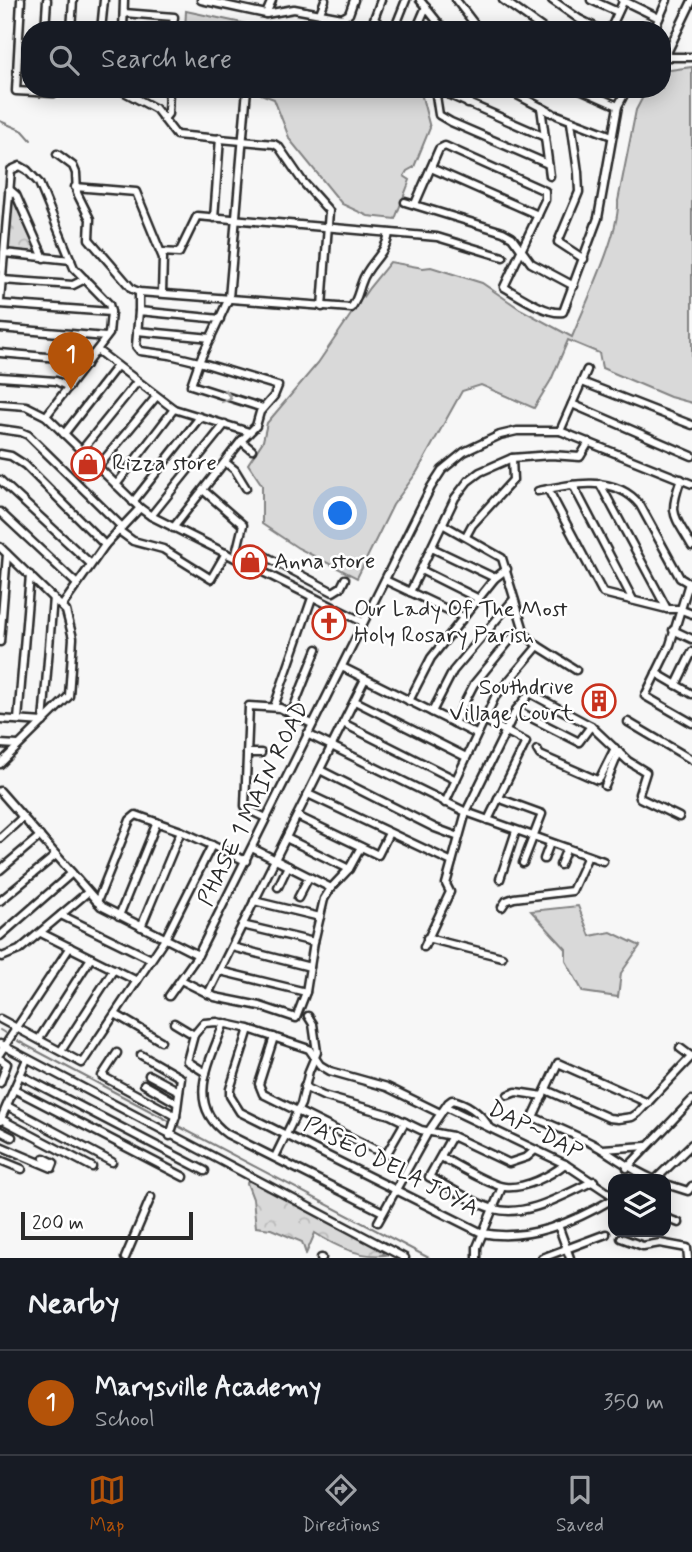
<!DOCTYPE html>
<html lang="en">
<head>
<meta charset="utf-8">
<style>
	:root { --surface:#171b24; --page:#20242c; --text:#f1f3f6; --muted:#9ea1a6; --line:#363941; --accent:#b45309 }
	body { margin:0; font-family:Mynerve,sans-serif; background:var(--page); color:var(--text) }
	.controls { position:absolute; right:21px; bottom:21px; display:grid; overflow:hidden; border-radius:14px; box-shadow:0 4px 18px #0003 }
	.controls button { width:63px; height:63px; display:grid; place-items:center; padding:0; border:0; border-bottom:2px solid var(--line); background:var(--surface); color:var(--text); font:35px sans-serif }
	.scale { position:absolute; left:21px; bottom:18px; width:172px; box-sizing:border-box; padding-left:7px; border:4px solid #2b2b2b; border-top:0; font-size:19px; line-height:24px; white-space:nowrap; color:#2b2b2b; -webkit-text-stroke:5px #fff; paint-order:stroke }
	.you { position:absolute; left:341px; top:514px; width:24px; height:24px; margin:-18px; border:5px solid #fff; border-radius:50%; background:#1a73e8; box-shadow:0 0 0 10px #1a73e833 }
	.badge { display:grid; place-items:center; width:46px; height:46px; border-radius:50%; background:var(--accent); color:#fff; font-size:23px; font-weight:700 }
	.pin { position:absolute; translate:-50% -58px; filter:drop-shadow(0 2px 4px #0008) }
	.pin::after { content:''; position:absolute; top:37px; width:24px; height:21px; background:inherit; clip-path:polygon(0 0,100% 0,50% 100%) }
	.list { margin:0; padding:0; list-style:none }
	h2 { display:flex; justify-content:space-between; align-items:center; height:91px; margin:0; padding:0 28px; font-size:30px }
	h2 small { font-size:23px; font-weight:400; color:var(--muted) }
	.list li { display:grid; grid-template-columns:46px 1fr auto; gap:21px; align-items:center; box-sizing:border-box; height:105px; padding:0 28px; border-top:2px solid var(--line) }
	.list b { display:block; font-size:26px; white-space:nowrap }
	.list p { margin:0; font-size:23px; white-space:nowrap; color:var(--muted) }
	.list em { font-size:23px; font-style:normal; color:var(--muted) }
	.icon { flex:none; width:38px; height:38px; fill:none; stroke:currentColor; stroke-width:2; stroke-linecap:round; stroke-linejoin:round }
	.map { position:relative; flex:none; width:692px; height:1258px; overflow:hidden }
	.search { position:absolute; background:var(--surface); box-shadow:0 4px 18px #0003; left:21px; right:21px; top:21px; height:77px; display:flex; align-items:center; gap:18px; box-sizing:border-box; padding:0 24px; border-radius:28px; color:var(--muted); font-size:26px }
	.sheet { height:196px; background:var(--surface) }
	nav { display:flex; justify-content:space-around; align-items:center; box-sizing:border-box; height:98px; border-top:2px solid var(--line); background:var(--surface); font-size:19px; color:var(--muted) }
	nav a { display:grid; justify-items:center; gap:4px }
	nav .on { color:var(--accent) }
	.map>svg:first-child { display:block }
</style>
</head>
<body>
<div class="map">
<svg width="692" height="1258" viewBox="0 0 692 1258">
	<defs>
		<pattern id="forest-crowns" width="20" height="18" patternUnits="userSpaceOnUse" patternTransform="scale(1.75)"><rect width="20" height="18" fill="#d9d9d9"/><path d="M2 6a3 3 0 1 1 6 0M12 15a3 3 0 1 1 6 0" fill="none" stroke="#bababa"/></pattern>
	</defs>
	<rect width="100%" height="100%" fill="#f7f7f7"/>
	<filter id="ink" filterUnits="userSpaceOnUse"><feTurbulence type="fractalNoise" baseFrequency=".0143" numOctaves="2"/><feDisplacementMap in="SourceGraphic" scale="14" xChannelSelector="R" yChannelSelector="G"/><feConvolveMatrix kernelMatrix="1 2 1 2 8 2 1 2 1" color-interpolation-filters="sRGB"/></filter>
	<g filter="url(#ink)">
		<g fill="#d9d9d9" stroke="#828282" stroke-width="2">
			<path d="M186,11L265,28L291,21L340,30H185Z"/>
			<path d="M692,67V403L670,397L602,368L599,353L568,340L551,380L534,408L481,385L462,391L417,472L393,505L357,578L298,548L262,524V485L248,464L263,441L267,423L318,363L369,288L390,262L423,268L431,267L482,283L520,309L572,337C585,305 620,233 618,201L636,110L647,89H662V68L670,70Z"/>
			<path d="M262,89H420L430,128L414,167L407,171L404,176L410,180L395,219L368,216L342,204L290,140L274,99L261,94Z"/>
			<path d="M578,906L590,936L611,932L640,946L621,973L618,997L583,992L566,961V949L531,911Z"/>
		</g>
		<g fill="url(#forest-crowns)" stroke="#828282" stroke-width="2">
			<path d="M11,201L17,203L37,254L7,252Z"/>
			<path d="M250,1178L388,1246L383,1254L385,1255C360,1258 335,1246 315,1233L306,1254L302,1242L271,1229L256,1227L253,1199L247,1183Z"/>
		</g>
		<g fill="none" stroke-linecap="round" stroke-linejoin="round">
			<g stroke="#7b7b7b" stroke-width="2">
				<path d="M0,121L23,131L31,140L30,139"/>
				<path d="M0,1030L5,1033"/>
				<path d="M18,1041L171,1122"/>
				<path d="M176,1125L429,1258"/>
			</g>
			<defs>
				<g id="minor">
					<path d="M21,0L16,91L54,93L56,89"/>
					<path d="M201,0L266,14L294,9L342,18L349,14L354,0"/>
					<path d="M381,0L374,19L386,30"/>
					<path d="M420,0L444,30"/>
					<path d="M456,0L479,30"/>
					<path d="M503,0L545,30"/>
					<path d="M552,0L579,19L601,30"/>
					<path d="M591,0L618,12"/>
					<path d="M622,0L659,18"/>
					<path d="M124,13L174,17L172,30"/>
					<path d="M320,13L325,0"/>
					<path d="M266,14L272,0"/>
					<path d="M45,30L47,0"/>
					<path d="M71,30L73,0"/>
					<path d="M101,30L104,0"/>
					<path d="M123,30L124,0"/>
					<path d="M394,30L406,0"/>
					<path d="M416,30L426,7"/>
					<path d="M610,30L623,2"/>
					<path d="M654,30L667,0"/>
					<path d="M664,57H692"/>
					<path d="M665,57L692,1"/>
					<path d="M119,89L156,109L176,135L274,144L279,147L303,182L329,211L322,307"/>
					<path d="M435,89L439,115L451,122L548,164"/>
					<path d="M436,89L545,137"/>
					<path d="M506,89L552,113"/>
					<path d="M580,89L618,106"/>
					<path d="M468,104L472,89"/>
					<path d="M541,107L550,176"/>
					<path d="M557,115L612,136"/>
					<path d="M164,119L168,114L169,89"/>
					<path d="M571,122L578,172L579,192L558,242L584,259"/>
					<path d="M57,154L73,166L76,173L77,193L90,219L89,239L132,289L139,292L351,308C358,299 358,292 362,282C368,263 386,255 389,233"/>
					<path d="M431,168L538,215"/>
					<path d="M75,187L136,192L163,258L162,293"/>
					<path d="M9,189L16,195L44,258"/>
					<path d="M405,202L503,232L512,237L531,263L574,286"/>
					<path d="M415,204L439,149L445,146L545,191V200L504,287C518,295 547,315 563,312L598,218L618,106L627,89"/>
					<path d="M214,218L220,138"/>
					<path d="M161,252L179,253L197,216L437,237L503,257"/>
					<path d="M4,253L71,260"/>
					<path d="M2,280L73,285L85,279"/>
					<path d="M139,292V311"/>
					<path d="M0,301L11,170L20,166L27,170L39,183L74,268L109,304L111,312L109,334L46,416"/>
					<path d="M0,304L111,312"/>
					<path d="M220,319L139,311L136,346L140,351L170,355L199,362C209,341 219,320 229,298L247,89"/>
					<path d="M0,328L106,337"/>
					<path d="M137,331L211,338"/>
					<path d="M97,350L174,409L249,432"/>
					<path d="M0,353L70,359L86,365"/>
					<path d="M0,377L56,381L69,387"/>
					<path d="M582,382L692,425"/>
					<path d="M0,404L26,406L46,416L140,508L151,516L363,622"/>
					<path d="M572,404L692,456"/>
					<path d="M0,429L21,432L28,435L122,527"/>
					<path d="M560,431L587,370"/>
					<path d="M64,434L117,366"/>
					<path d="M241,441L252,450"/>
					<path d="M81,451L137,382"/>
					<path d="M0,454L11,456L25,465L105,545"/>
					<path d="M225,462L235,470L246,488"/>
					<path d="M98,467L156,397"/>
					<path d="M681,479C668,516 674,514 692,546"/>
					<path d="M0,480L91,564"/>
					<path d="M600,484L667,609"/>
					<path d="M116,485L174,409"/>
					<path d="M573,485L633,600"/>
					<path d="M548,489L603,593L667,609H679L692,614"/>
					<path d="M203,490L243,525L235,558"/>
					<path d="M538,491C570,484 616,474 640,505L680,578L692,585"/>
					<path d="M133,502L200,417"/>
					<path d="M0,512L77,584"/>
					<path d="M151,516L225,424"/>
					<path d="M444,525L502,558L525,634L538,646L576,670"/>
					<path d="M173,528L241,441L256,426L260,412L274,396L278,386L199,362L191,385L263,408"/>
					<path d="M118,530L133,541L163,549L211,579L226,553"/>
					<path d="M466,536L472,525L513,480L512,458"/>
					<path d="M0,547L66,611L73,638L69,696L0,764"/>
					<path d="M432,548L495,578"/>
					<path d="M265,556L333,592L341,587L345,579"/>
					<path d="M421,570L479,599"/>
					<path d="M385,580L463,617"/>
					<path d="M689,583L670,645L645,696L692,723"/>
					<path d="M410,592L455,498L468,481L480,472L512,458L551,455L580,457L589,442"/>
					<path d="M62,606L105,545L140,508"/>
					<path d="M673,630L692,639"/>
					<path d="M0,642L7,554"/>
					<path d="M342,667L476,734"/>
					<path d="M656,673L692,694"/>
					<path d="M676,685L692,652"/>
					<path d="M355,701L466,757"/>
					<path d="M409,701L431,658L495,578L507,569"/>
					<path d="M274,707L312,598"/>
					<path d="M516,710L579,742L591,726"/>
					<path d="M432,712L453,671L514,599"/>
					<path d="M291,714L317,649"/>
					<path d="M0,719L43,722L53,597"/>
					<path d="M18,720L30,575"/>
					<path d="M484,720L526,742L488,820"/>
					<path d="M628,722L692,760"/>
					<path d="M343,723L456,780"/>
					<path d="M454,723L474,684L515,634L522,629"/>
					<path d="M307,734L466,812L603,861"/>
					<path d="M0,744L18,745"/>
					<path d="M537,750L540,755L597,780L600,778L615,748"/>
					<path d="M247,753H261"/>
					<path d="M320,770L435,828L459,837"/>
					<path d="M605,786L619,752"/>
					<path d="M0,791L101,906L198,955"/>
					<path d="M308,794L452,862"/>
					<path d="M498,798L542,814L523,863"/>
					<path d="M445,803L495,697L538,646"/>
					<path d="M297,816L378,855L389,833"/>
					<path d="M266,818L249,810L245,806L249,706L280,708L312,724"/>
					<path d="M0,838L23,817"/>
					<path d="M286,838L349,869"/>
					<path d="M252,848L331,888"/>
					<path d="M544,859L550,843"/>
					<path d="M560,865L567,848"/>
					<path d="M0,870L40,836"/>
					<path d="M500,879L516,831"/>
					<path d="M278,887L288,866"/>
					<path d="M298,898L309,877"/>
					<path d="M0,901L56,855"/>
					<path d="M254,901L320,917"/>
					<path d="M97,902L130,820L136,815L181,831L246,861"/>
					<path d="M502,907L506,901L514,898L572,891L588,856"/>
					<path d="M61,915L151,959"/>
					<path d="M119,916L157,822"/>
					<path d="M242,925L314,942"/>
					<path d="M141,927L181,831"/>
					<path d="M41,933L137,981"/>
					<path d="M0,936L72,873"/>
					<path d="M427,938L502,957"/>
					<path d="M232,947L310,967"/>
					<path d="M424,947L450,892L446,884L466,812L516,710L530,693L591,726L628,761L646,772L639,794L640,798L679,817"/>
					<path d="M0,956L2,957L19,950L88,892"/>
					<path d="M220,971L306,992"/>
					<path d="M181,980L215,997L260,1006L296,1018L306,992L314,942L324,899L331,888L349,869L361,847"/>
					<path d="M208,994L365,679"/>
					<path d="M169,996L198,955L431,487L442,470L464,452L500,435L517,431H560L692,484"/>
					<path d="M115,1014L161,1041"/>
					<path d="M0,1019L82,1063L165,939L212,845"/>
					<path d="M174,1023L194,1035"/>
					<path d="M224,1023C210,1062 184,1104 227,1134L383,1212"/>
					<path d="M249,1029L230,1089V1096L240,1112L482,1233C528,1242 574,1222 613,1199"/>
					<path d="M274,1037L259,1084L263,1094L386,1155L405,1122"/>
					<path d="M39,1039L91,958"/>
					<path d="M0,1044L405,1258"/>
					<path d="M680,1048L692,1057"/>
					<path d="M61,1051L114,969"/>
					<path d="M0,1053L70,947"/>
					<path d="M117,1053L102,1076L176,1116L181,1078L141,1055"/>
					<path d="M0,1059L7,1064L0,1083"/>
					<path d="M206,1073L187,1061L194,1035L204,1023L217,1022L249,1029L309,1049L320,1065L330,1071L387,1087L440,1113"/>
					<path d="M20,1075L205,1171"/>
					<path d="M149,1075L179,1091"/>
					<path d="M144,1084L177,1103"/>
					<path d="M304,1087L323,1096L390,1115L421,1130L452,1136L509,1163L527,1157L535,1150"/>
					<path d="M14,1089L184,1177"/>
					<path d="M546,1090L609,1118L618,1119L632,1117L638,1113L692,1056"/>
					<path d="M508,1095L516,1092L543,1096"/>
					<path d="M648,1103L558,1063L533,1117C556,1127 579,1136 600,1148C618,1159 633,1171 653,1179"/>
					<path d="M7,1106L112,1162"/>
					<path d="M446,1107L565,1164L613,1196"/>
					<path d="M1,1119L92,1167"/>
					<path d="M0,1121L27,1059"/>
					<path d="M0,1131L12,1137"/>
					<path d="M170,1136L176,1116"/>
					<path d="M452,1136L429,1177C450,1187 472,1203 494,1209C527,1218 565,1194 594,1181"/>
					<path d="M0,1146L52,1168L54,1163L44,1158"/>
					<path d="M603,1149L646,1146"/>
					<path d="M275,1157L301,1104L309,1071L317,1052L313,1024L308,1016"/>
					<path d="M441,1157C455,1164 491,1186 505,1187C525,1189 550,1176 565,1164"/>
					<path d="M0,1160L22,1169"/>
					<path d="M627,1168L692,1100"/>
					<path d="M656,1179L692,1144"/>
					<path d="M666,1184L688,1191L692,1186"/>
					<path d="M666,1218L679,1223"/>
					<path d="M378,1222L428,1132L448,1103L452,1100C466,1103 479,1112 487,1124"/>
					<path d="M558,1225L570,1258"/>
					<path d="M621,1238L643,1246L660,1243L687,1248L688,1258"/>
					<path d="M125,1258L151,1197"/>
					<path d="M321,1258H322"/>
					<path d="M477,1258V1247L502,1187"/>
					<path d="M542,1258L606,1234"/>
				</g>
			</defs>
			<use href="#minor" stroke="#2b2b2b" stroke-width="11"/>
			<use href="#minor" stroke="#fff" stroke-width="6"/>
		</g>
		<defs><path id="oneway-chevron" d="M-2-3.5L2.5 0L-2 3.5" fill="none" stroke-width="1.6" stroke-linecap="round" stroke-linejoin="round" transform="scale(1.75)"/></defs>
		<use stroke="#a0a0a0" href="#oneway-chevron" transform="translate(227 397) rotate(18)"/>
	</g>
	<defs>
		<symbol id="shop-ring" viewBox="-11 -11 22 22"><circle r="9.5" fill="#fff" stroke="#c8321e" stroke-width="1.5"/><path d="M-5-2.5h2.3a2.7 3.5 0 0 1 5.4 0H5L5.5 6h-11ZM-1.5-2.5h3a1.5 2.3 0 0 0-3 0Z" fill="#c8321e"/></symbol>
		<symbol id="church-ring" viewBox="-11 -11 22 22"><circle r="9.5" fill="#fff" stroke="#c8321e" stroke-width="1.5"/><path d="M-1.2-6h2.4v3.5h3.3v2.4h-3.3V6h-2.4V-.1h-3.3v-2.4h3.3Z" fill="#c8321e"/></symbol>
		<symbol id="building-ring" viewBox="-11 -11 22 22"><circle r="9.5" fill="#fff" stroke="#c8321e" stroke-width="1.5"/><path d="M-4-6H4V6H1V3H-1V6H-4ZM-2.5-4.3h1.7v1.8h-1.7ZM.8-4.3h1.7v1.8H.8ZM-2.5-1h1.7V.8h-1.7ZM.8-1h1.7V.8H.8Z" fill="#c8321e"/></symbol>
	</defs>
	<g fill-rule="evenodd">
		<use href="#shop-ring" x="69" y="445" width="38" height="38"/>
		<use href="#shop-ring" x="231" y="543" width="38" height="38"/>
		<use href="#church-ring" x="310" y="604" width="38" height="38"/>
		<use href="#building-ring" x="580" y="682" width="38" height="38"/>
	</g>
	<g text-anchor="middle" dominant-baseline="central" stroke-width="5" stroke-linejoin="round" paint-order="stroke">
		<g font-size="23" fill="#2b2b2b" stroke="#fff" text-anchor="start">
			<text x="112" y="464">Rizza store</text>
			<text x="274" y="562">Anna store</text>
			<text x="354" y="610">Our Lady Of The Most<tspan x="354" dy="26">Holy Rosary Parish</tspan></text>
			<text x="574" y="688" text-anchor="end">Southdrive<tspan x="574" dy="26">Village Court</tspan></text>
		</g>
		<g font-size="23" fill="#2b2b2b" stroke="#fff">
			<text transform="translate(254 804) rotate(-64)">PHASE 1 MAIN ROAD</text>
			<text transform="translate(535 1131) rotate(27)">DAP~DAP</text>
			<text transform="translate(391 1167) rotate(27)">PASEO DELA JOYA</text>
		</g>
	</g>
</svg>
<div class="controls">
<button><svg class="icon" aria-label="layers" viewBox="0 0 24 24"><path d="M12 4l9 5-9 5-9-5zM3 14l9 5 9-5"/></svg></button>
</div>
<div class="scale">200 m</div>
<div class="you"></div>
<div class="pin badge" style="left:71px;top:390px">1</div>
<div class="search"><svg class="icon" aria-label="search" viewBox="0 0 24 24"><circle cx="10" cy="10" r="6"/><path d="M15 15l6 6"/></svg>Search here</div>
</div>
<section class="sheet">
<h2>Nearby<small></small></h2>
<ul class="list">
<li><span class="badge">1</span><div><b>Marysville Academy</b><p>School</p></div><em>350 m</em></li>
</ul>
</section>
<nav>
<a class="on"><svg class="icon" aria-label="map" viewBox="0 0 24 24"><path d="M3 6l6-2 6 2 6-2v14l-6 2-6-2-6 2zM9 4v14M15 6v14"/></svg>Map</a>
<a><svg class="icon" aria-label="directions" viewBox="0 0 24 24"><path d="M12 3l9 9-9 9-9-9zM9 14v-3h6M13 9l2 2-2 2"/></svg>Directions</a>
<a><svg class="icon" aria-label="saved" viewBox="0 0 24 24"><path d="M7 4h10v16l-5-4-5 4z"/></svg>Saved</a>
</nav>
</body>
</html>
